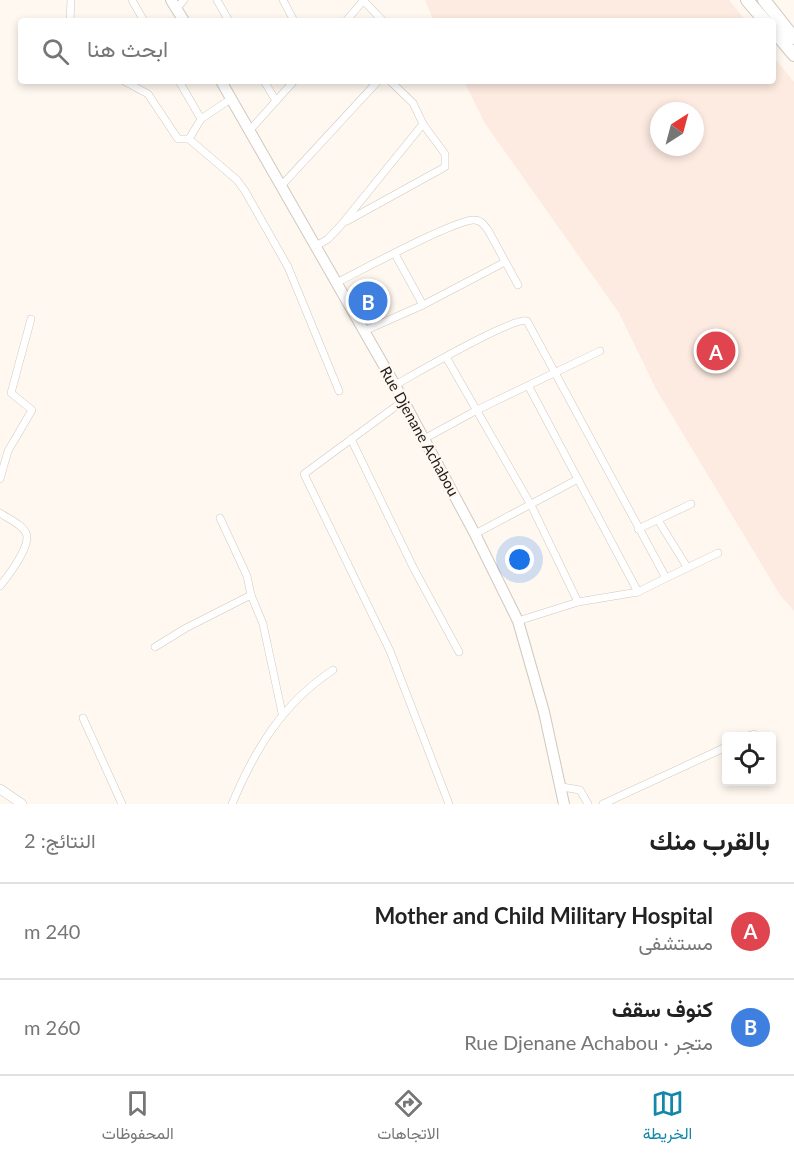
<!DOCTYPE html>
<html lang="ar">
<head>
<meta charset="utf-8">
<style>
	:root { --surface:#fff; --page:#f2f2f2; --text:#222; --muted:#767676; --line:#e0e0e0; --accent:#1187ac }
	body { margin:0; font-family:Lato,Vazirmatn,sans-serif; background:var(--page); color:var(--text); direction:rtl }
	.controls { position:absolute; right:18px; bottom:18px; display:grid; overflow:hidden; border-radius:6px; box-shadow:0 3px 9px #0003 }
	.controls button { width:54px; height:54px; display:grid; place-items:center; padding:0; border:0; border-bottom:2px solid var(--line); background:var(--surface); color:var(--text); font:30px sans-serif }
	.compass { position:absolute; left:650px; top:102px; width:54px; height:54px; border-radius:50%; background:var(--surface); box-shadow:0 3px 9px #0003; rotate:36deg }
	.you { position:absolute; left:520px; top:560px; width:21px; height:21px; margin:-15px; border:4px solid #fff; border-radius:50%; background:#1a73e8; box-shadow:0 0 0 9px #1a73e833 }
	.badge { display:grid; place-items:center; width:39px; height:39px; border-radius:50%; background:var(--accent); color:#fff; font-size:20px; font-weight:700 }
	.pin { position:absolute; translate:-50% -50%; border:3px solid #fff; box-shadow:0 2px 6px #0006 }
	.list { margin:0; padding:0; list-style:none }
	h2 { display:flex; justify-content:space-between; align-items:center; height:78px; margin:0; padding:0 24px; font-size:26px }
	h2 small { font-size:20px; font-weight:400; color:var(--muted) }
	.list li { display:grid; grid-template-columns:39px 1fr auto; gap:18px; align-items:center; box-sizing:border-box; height:96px; padding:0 24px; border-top:2px solid var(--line) }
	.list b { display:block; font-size:22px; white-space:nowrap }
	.list p { margin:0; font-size:20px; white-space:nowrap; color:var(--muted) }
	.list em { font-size:20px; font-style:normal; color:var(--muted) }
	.icon { flex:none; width:33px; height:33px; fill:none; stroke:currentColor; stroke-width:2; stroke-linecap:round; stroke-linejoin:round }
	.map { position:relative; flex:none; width:794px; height:804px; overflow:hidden; direction:ltr }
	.search { position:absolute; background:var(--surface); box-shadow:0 3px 9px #0003; left:18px; right:18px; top:18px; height:66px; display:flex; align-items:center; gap:15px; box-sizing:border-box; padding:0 21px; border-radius:6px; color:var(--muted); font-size:22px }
	.sheet { height:270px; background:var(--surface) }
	nav { display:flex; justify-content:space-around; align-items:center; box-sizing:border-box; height:84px; border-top:2px solid var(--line); background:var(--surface); font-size:16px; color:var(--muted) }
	nav a { display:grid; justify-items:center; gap:3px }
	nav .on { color:var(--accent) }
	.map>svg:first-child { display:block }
</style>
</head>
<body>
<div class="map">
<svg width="794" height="804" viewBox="0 0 794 804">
	<rect width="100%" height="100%" fill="#fff8f0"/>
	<g fill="#fdebe1" fill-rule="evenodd">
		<path d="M425,0H729L746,21H434Z"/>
		<path d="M773,56L794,82V611L780,595L656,389L619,313L484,122L464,81H773ZM659,111H695V147H659Z"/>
	</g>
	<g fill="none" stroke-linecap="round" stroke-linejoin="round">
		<defs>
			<g id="minor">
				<path d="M132,0L144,21"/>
				<path d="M217,0L229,21"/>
				<path d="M283,0L294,21"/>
				<path d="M363,0L383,21"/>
				<path d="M176,9L184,0"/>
				<path d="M70,21L71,0"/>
				<path d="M346,21L363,1"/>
				<path d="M124,81L148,94L178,139H189L237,180L245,191L288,267L339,391"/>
				<path d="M179,81L201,119"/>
				<path d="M264,81L276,101"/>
				<path d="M250,130L294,81"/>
				<path d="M189,139L201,119L232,98"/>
				<path d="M281,186L378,81"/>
				<path d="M347,221L445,167V154L423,124"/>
				<path d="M316,246L328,239L342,224L423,124L413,103L390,81"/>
				<path d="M395,254L423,305"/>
				<path d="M338,282C360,271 456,219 474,220C481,220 484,225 488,230L518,285"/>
				<path d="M364,331L423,305L505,262"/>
				<path d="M446,357L531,505L578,602"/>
				<path d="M395,385C413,375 514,316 527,321L666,578L638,592L578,602L518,621"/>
				<path d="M529,387L638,592"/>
				<path d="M403,401L304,474L390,651L449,804"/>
				<path d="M351,439L414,569L459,652"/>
				<path d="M424,439L477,410L600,351"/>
				<path d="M0,479L8,451L32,410L11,393L31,319"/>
				<path d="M0,513C7,518 22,524 26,533C32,545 8,576 0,586"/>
				<path d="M220,518L247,576L251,595L263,624L282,713"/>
				<path d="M658,520L687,567"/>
				<path d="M638,529L691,504"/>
				<path d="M475,534L578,479"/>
				<path d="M666,578L718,553"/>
				<path d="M155,647L186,628L251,595"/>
				<path d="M83,718L122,804"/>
				<path d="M748,736L754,734"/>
				<path d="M562,787L580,790L588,804"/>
				<path d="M232,804C255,749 283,703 333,670"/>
				<path d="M603,804L726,747"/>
			</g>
			<path id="tertiary" d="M0,789L22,804"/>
			<g id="secondary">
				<path d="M171,0L184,21"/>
				<path d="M221,81L395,385L475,534L518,621L544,712L564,804"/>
			</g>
			<g id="trunk">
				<path d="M747,0L765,21"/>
				<path d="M764,0L794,38"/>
				<path d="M773,30L794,55"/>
			</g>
		</defs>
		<use href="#minor" stroke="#d0c8be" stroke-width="8"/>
		<use href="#tertiary" stroke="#d0c8be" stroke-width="10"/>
		<use href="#secondary" stroke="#d0c8be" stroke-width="12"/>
		<use href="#trunk" stroke="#d0c8be" stroke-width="14"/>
		<use href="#minor" stroke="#fff" stroke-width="7"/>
		<use href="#tertiary" stroke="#fff" stroke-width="9"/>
		<use href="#secondary" stroke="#fff" stroke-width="10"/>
		<use href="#trunk" stroke="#fff" stroke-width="12"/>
	</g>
	<g text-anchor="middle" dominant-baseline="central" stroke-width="5" stroke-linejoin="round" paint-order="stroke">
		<g font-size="15" fill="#1e1b18" stroke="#fff8f0">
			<text transform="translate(420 431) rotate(61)">Rue Djenane Achabou</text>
		</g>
	</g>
</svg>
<div class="controls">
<button><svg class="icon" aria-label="locate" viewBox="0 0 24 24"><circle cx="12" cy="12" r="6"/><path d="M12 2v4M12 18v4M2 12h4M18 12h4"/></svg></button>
</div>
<svg class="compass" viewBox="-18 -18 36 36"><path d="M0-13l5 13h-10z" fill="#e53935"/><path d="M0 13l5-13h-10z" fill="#767676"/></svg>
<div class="you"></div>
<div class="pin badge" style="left:716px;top:351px;background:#e0444e">A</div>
<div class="pin badge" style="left:368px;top:301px;background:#3f7fe0">B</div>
<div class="search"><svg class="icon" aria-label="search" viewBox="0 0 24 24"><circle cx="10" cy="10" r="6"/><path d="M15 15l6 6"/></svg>ابحث هنا</div>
</div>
<section class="sheet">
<h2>بالقرب منك<small>النتائج: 2</small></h2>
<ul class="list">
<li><span class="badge" style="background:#e0444e">A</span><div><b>Mother and Child Military Hospital</b><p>مستشفى</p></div><em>240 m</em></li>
<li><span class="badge" style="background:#3f7fe0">B</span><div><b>كنوف سقف</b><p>متجر · Rue Djenane Achabou</p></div><em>260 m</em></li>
</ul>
</section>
<nav>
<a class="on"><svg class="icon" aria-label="map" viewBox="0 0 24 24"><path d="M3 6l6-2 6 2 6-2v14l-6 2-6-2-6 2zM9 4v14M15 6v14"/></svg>الخريطة</a>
<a><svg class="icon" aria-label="directions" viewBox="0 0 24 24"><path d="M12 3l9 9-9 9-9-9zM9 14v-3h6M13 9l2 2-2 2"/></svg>الاتجاهات</a>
<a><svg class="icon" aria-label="saved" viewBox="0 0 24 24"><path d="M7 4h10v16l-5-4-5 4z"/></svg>المحفوظات</a>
</nav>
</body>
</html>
